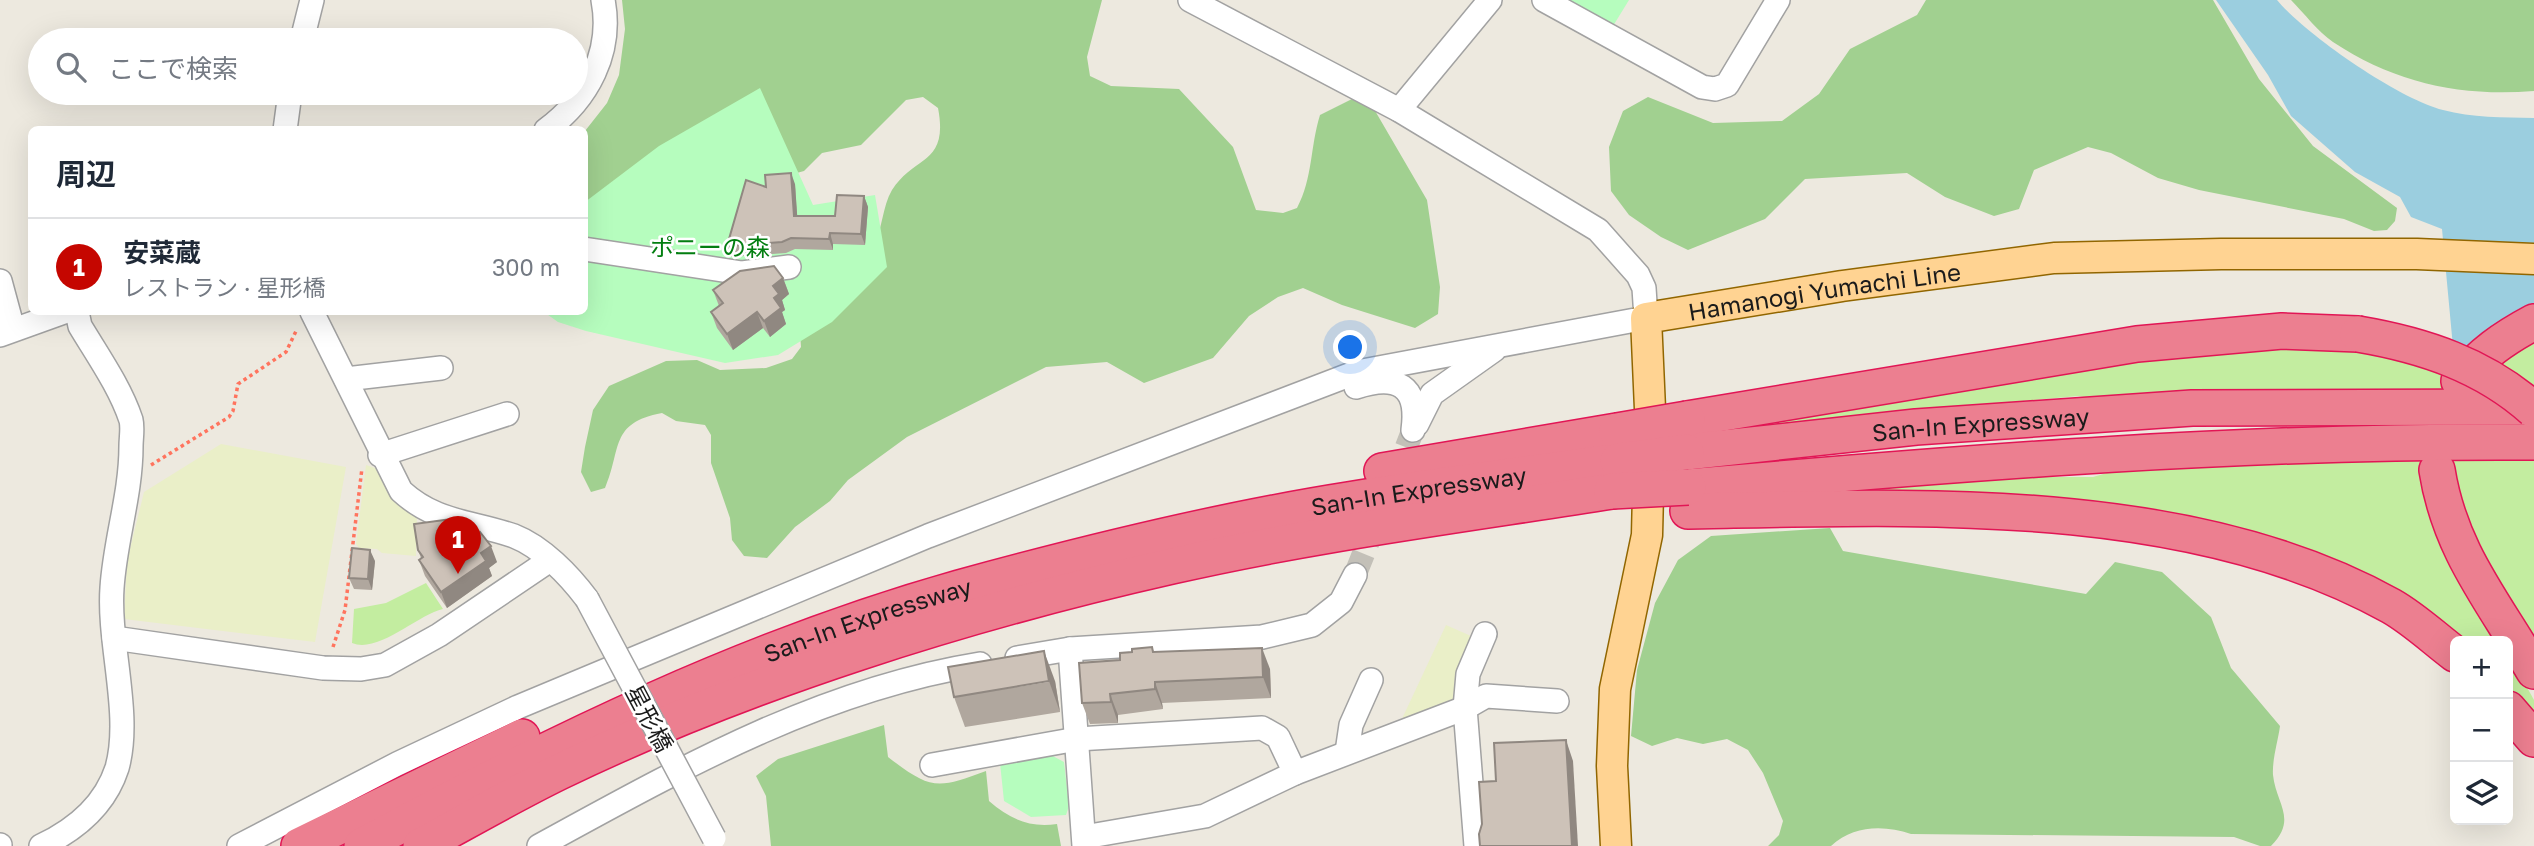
<!DOCTYPE html>
<html lang="ja">
<head>
<meta charset="utf-8">
<style>
	:root { --surface:#fff; --page:#f6f6f7; --text:#1f2937; --muted:#747a83; --line:#e0e1e3; --accent:#c50600 }
	body { margin:0; font-family:"Golos Text","Noto Sans JP",sans-serif; background:var(--page); color:var(--text) }
	.controls { position:absolute; right:21px; bottom:21px; display:grid; overflow:hidden; border-radius:10px; box-shadow:0 7px 28px #0002 }
	.controls button { width:63px; height:63px; display:grid; place-items:center; padding:0; border:0; border-bottom:2px solid var(--line); background:var(--surface); color:var(--text); font:35px sans-serif }
	.you { position:absolute; left:1351px; top:348px; width:24px; height:24px; margin:-18px; border:5px solid #fff; border-radius:50%; background:#1a73e8; box-shadow:0 0 0 10px #1a73e833 }
	.badge { display:grid; place-items:center; width:46px; height:46px; border-radius:50%; background:var(--accent); color:#fff; font-size:23px; font-weight:700 }
	.pin { position:absolute; translate:-50% -58px; filter:drop-shadow(0 2px 4px #0008) }
	.pin::after { content:''; position:absolute; top:37px; width:24px; height:21px; background:inherit; clip-path:polygon(0 0,100% 0,50% 100%) }
	.list { margin:0; padding:0; list-style:none }
	h2 { display:flex; justify-content:space-between; align-items:center; height:91px; margin:0; padding:0 28px; font-size:30px }
	h2 small { font-size:23px; font-weight:400; color:var(--muted) }
	.list li { display:grid; grid-template-columns:46px 1fr auto; gap:21px; align-items:center; box-sizing:border-box; height:98px; padding:0 28px; border-top:2px solid var(--line) }
	.list b { display:block; font-size:26px; white-space:nowrap }
	.list p { margin:0; font-size:23px; white-space:nowrap; color:var(--muted) }
	.list em { font-size:23px; font-style:normal; color:var(--muted) }
	.icon { flex:none; width:38px; height:38px; fill:none; stroke:currentColor; stroke-width:2; stroke-linecap:round; stroke-linejoin:round }
	.map { position:relative; flex:none; width:2534px; height:846px; overflow:hidden }
	.search { position:absolute; background:var(--surface); box-shadow:0 7px 28px #0002; left:28px; top:28px; width:560px; height:77px; display:flex; align-items:center; gap:18px; box-sizing:border-box; padding:0 24px; border-radius:38px; color:var(--muted); font-size:26px }
	.panel { position:absolute; background:var(--surface); box-shadow:0 7px 28px #0002; left:28px; top:126px; width:560px; height:189px; border-radius:10px }
	.map>svg:first-child { display:block }
</style>
</head>
<body>
<div class="map">
<svg width="2534" height="846" viewBox="0 0 2534 846">
	<rect width="100%" height="100%" fill="#ede9df"/>
	<g fill="#eaefc8">
		<path d="M221,444L346,467L315,642L124,619L127,561L144,492Z"/>
		<path d="M366,465L378,469L417,515L416,556L382,553L377,549L359,548L356,544Z"/>
		<path d="M1446,625L1471,636L1455,676L1453,703L1400,723Z"/>
	</g>
	<g fill="#c3eda0">
		<path d="M2534,336V395L2491,366Z"/>
		<path d="M2336,342L2453,371L2441,392L2100,399L2078,396L2013,402L1955,414L1771,429L1709,428L2083,366Z"/>
		<path d="M2534,453V650L2479,560L2451,469L2457,454Z"/>
		<path d="M2426,454L2501,641H2455L2250,540L1740,493L2015,477H2093L2145,462Z"/>
		<path d="M426,583L443,609C417,615 378,654 352,643L354,609L386,603Z"/>
		<path d="M2508,653L2534,700V727L2508,695Z"/>
	</g>
	<g fill="#a1d090">
		<path d="M622,0H1102L1087,57L1090,76L1111,86L1179,89L1233,147L1256,210L1283,213L1297,208C1313,178 1310,147 1320,115L1352,99L1374,109L1427,200L1440,287L1438,314L1415,328L1342,305L1303,288L1278,297L1249,316L1213,358L1144,383L1107,362L1046,367L907,437L848,480L830,501L795,527L767,558L744,556L732,540L730,518L711,463V435L705,425L676,421L662,413C609,423 622,449 605,488L591,492L581,472L585,447L593,410L609,386L666,361L697,360L720,370L766,368L792,359L801,347L800,332C820,308 859,271 873,246C883,229 882,207 892,190C914,155 949,165 938,108L923,97L906,100L861,145L822,153L804,171L585,231V131L607,103L619,75L625,29Z"/>
		<path d="M1926,0H2213L2259,79L2313,146L2397,208L2395,221L2387,230L2374,231L2344,219L2199,190L2158,178L2111,153L2088,147L2034,170L2019,209L1994,216L1945,197L1907,173L1805,179L1765,219L1688,250L1661,237L1629,215L1611,191L1609,147L1623,111L1648,97L1713,123L1782,121L1819,94L1850,49L1917,15Z"/>
		<path d="M2291,0H2534V91C2461,97 2395,83 2333,42C2318,32 2304,13 2291,0Z"/>
		<path d="M1830,528L1843,551L2086,594L2115,562L2162,572L2211,617L2231,668L2280,726C2278,741 2272,760 2273,775C2276,804 2298,819 2271,846H2260L2234,837L1911,834C1884,825 1854,825 1831,846H1768L1779,835L1783,821L1763,773L1748,750L1727,739L1703,744L1677,738L1652,746L1631,736L1637,670L1655,603L1678,560L1711,536Z"/>
		<path d="M884,725L888,757C930,789 936,790 986,771L989,801C1010,819 1029,828 1057,824L1061,846H771L766,796L756,776L778,759Z"/>
	</g>
	<g fill="#b6fdbe">
		<path d="M1567,0H1629L1613,26Z"/>
		<path d="M760,88L813,205L875,195L887,267L832,322L778,355L725,363L586,331L558,322L544,312H584L585,202L659,146Z"/>
		<path d="M1049,754L1064,762L1069,806L1066,815L1031,817L1004,801L1000,763Z"/>
	</g>
	<path fill="#9bcedf" d="M2216,0H2277C2306,35 2399,99 2443,110C2472,118 2503,117 2534,118V306L2465,353L2453,347L2442,229L2411,217L2400,197L2355,172L2291,116L2268,75Z"/>
	<g fill="none" stroke-linecap="round" stroke-linejoin="round">
		<g stroke="#c3c0b8" stroke-width="23" stroke-dasharray="23 11" stroke-linecap="butt">
			<path d="M1394,479L1413,430"/>
			<path d="M1355,575L1377,520"/>
		</g>
		<defs>
			<g id="minor">
				<path d="M1544,0L1702,87L1715,89L1727,85L1778,0"/>
				<path d="M302,40L312,0"/>
				<path d="M1399,110L1490,0"/>
				<path d="M285,130L290,93"/>
				<path d="M546,130C588,99 613,52 603,0"/>
				<path d="M584,249L742,273L789,267"/>
				<path d="M0,281L13,329"/>
				<path d="M312,312L401,491C436,523 470,521 514,536C542,547 569,575 587,599"/>
				<path d="M0,335L64,312"/>
				<path d="M346,379L441,368"/>
				<path d="M1356,387C1397,374 1419,385 1413,430"/>
				<path d="M1417,424L1432,394L1494,350"/>
				<path d="M380,455L507,414"/>
				<path d="M114,638L323,668L361,669L385,665L439,635L550,560"/>
				<path d="M1070,649L1084,846"/>
				<path d="M1017,658L1070,649L1262,637L1312,625L1341,602L1355,575"/>
				<path d="M1465,708L1486,696L1557,701"/>
				<path d="M1465,708L1468,674L1485,634"/>
				<path d="M1347,752L1351,725L1371,680"/>
				<path d="M932,765L1077,739L1262,728L1278,737L1295,773L1205,816L1084,837"/>
				<path d="M1295,773L1465,708L1476,846"/>
				<path d="M0,845V846"/>
				<path d="M41,846C75,830 105,805 117,768C132,715 108,644 112,588C115,540 131,495 131,446C131,438 133,428 131,420C120,387 98,356 80,326L77,312"/>
				<path d="M239,846L397,764L518,707L928,536L1357,372L1646,318L1644,288L1638,275L1598,230L1399,110L1190,0"/>
				<path d="M539,846C680,769 819,690 980,664"/>
			</g>
			<g id="major">
				<path id="s1" d="M1616,846L1612,766L1615,689L1647,535L1650,409L1646,318L1842,286L2054,258L2221,254H2417L2534,259"/>
			</g>
			<g id="highway">
				<path d="M2459,381C2481,354 2504,338 2534,322"/>
				<path d="M1687,419L2137,344L2282,331L2358,334"/>
				<path id="s2" d="M1686,452L1916,427L2192,408L2534,407"/>
				<path d="M2437,470C2450,552 2494,602 2534,671"/>
				<path d="M1382,471L1617,431"/>
				<path d="M1688,487C1970,462 2252,440 2534,442"/>
				<path d="M1688,511C1913,507 2189,493 2391,606C2414,619 2435,639 2455,654"/>
				<path d="M2508,709L2534,739"/>
				<path d="M299,846L522,737"/>
				<path id="s3" d="M362,846C552,743 750,647 959,588C1083,554 1221,520 1348,500C1438,485 1528,474 1618,461"/>
				<path d="M421,846C467,821 512,795 559,772C747,681 968,612 1172,566C1317,533 1466,514 1612,491"/>
			</g>
		</defs>
		<use href="#minor" stroke="#a2a2a2" stroke-width="26"/>
		<use href="#major" stroke="#916600" stroke-width="33"/>
		<use href="#highway" stroke="#e11655" stroke-width="38"/>
		<g stroke="#ff745e" stroke-width="3.5" stroke-dasharray="3.5 3.5" stroke-linecap="butt">
			<path d="M151,465L229,417L233,411L238,384L286,352L297,329"/>
			<path d="M333,647L345,610L362,468"/>
		</g>
		<use href="#minor" stroke="#fff" stroke-width="23"/>
		<use href="#major" stroke="#ffd392" stroke-width="30"/>
		<use href="#highway" stroke="#ec7f90" stroke-width="35"/>
		<defs>
			<path id="minor-bridge" d="M587,599L714,838"/>
			<g id="highway-bridge">
				<path d="M2358,334C2423,345 2484,365 2534,410"/>
				<path d="M1617,431L1687,419"/>
				<path d="M1618,461L1686,452"/>
				<path d="M1612,491L1688,487"/>
			</g>
		</defs>
		<use href="#minor-bridge" stroke="#a2a2a2" stroke-width="26" stroke-linecap="butt"/>
		<use href="#highway-bridge" stroke="#e11655" stroke-width="38" stroke-linecap="butt"/>
		<use href="#minor-bridge" stroke="#fff" stroke-width="23"/>
		<use href="#highway-bridge" stroke="#ec7f90" stroke-width="35"/>
	</g>
	<g fill="#b0a79e">
		<path d="M795,184L797,216H835L864,196L868,207L865,245L833,244V250L795,249L786,253L731,257L727,246L766,187Z"/>
		<path d="M783,278L789,294L782,300L785,310L782,312L786,324L770,337L763,328L733,350L717,328L711,312L719,306L713,290Z"/>
		<path d="M457,535V539L497,562L489,568L492,576L447,608L425,576L419,560L421,558L418,550Z"/>
		<path d="M375,561L372,590L354,589L349,578Z"/>
		<path d="M1152,647L1154,652L1270,669L1271,698L1162,703L1163,709L1118,715V723L1090,724L1082,703L1132,652Z"/>
		<path d="M1055,681L1060,712L965,727L954,697Z"/>
	</g>
	<g fill="#908881">
		<path d="M791,173L795,184L798,227L794,216Z"/>
		<path d="M864,196L868,207L865,245L861,234Z"/>
		<path d="M830,233L833,244V250L829,239Z"/>
		<path d="M783,278L789,294L782,300L785,310L782,312L786,324L770,337L764,321L774,298L773,286Z"/>
		<path d="M757,312L763,328L733,350L727,334Z"/>
		<path d="M452,519L457,535L452,563L446,547Z"/>
		<path d="M491,546L497,562L489,568L492,576L447,608L441,592L481,553Z"/>
		<path d="M370,550L375,561L372,590L368,579Z"/>
		<path d="M1262,648L1270,669L1271,698L1263,677Z"/>
		<path d="M1044,651L1055,681L1060,712L1049,681Z"/>
		<path d="M1155,682L1162,703L1163,709L1155,689Z"/>
		<path d="M1110,694L1118,715V723L1111,702Z"/>
		<path d="M1566,740L1573,761L1578,846H1572Z"/>
	</g>
	<g fill="#cdc2b8" stroke="#908881" stroke-width="2">
		<path d="M791,173L794,216H835L837,195L864,196L861,234L830,233L829,239L791,238L782,242L727,246L746,180L766,187L765,175Z"/>
		<path d="M774,266L783,278L773,286L779,294L774,298L781,308L764,321L757,312L727,334L711,312L723,303L713,290L740,271Z"/>
		<path d="M452,519L446,547L471,529L475,535L480,532L491,546L481,553L486,561L441,592L419,560L423,557L418,550L414,524Z"/>
		<path d="M352,548L370,550L368,579L349,578Z"/>
		<path d="M1152,647L1153,652L1262,648L1263,677L1155,682V689L1110,694L1111,702L1082,703L1079,663L1120,660V653L1132,652V649Z"/>
		<path d="M1044,651L1049,681L954,697L948,667Z"/>
		<path d="M1566,740L1572,846H1480L1479,834L1482,824L1479,782L1496,781L1494,743Z"/>
	</g>
	<g text-anchor="middle" dominant-baseline="central" stroke-width="5" stroke-linejoin="round" paint-order="stroke">
		<g font-size="24" fill="#037e11" stroke="#fff">
			<text x="710" y="246">ポニーの森</text>
		</g>
		<g font-size="24" fill="#1b1b1b" stroke="#fff">
			<text stroke="none"><textPath href="#s1" startOffset="712">Hamanogi Yumachi Line</textPath></text>
			<text stroke="none"><textPath href="#s2" startOffset="296">San-In Expressway</textPath></text>
			<text stroke="none"><textPath href="#s3" startOffset="1122">San-In Expressway</textPath></text>
			<text stroke="none"><textPath href="#s3" startOffset="555">San-In Expressway</textPath></text>
			<text transform="translate(650 718) rotate(62)">星形橋</text>
		</g>
	</g>
</svg>
<div class="controls">
<button>+</button>
<button>−</button>
<button><svg class="icon" aria-label="layers" viewBox="0 0 24 24"><path d="M12 4l9 5-9 5-9-5zM3 14l9 5 9-5"/></svg></button>
</div>
<div class="you"></div>
<div class="pin badge" style="left:458px;top:574px">1</div>
<div class="search"><svg class="icon" aria-label="search" viewBox="0 0 24 24"><circle cx="10" cy="10" r="6"/><path d="M15 15l6 6"/></svg>ここで検索</div>
<section class="panel">
<h2>周辺<small></small></h2>
<ul class="list">
<li><span class="badge">1</span><div><b>安菜蔵</b><p>レストラン · 星形橋</p></div><em>300 m</em></li>
</ul>
</section>
</div>
</body>
</html>
